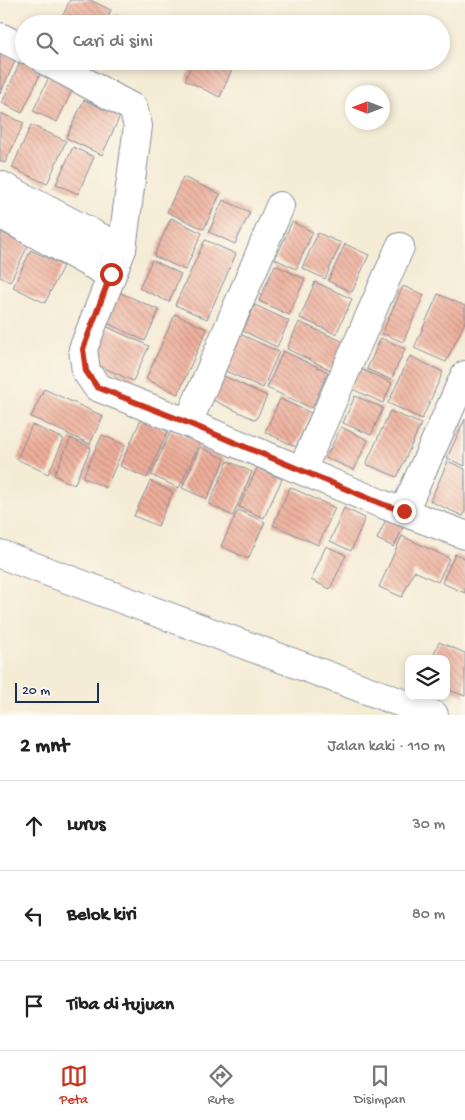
<!DOCTYPE html>
<html lang="id">
<head>
<meta charset="utf-8">
<style>
	:root { --surface:#fff; --page:#f2f2f2; --text:#222; --muted:#767676; --line:#e0e0e0; --accent:#c8321e }
	body { margin:0; font-family:"Gochi Hand",sans-serif; background:var(--page); color:var(--text) }
	.controls { position:absolute; right:15px; bottom:15px; display:grid; overflow:hidden; border-radius:10px; box-shadow:0 2px 8px #0003 }
	.controls button { width:45px; height:45px; display:grid; place-items:center; padding:0; border:0; border-bottom:1px solid var(--line); background:var(--surface); color:var(--text); font:25px sans-serif }
	.compass { position:absolute; left:345px; top:85px; width:45px; height:45px; border-radius:50%; background:var(--surface); box-shadow:0 2px 8px #0003; rotate:270deg }
	.scale { position:absolute; left:15px; bottom:12px; width:84px; box-sizing:border-box; padding-left:5px; border:2px solid #1b2f5e; border-top:0; font-size:14px; line-height:18px; white-space:nowrap; color:#1b2f5e; -webkit-text-stroke:4px #fbf7ec; paint-order:stroke }
	.stop { position:absolute; width:15px; height:15px; margin:-11px; border:4px solid #c8321e; border-radius:50%; background:#fff }
	.stop.end { background:#c8321e; border-color:#fff; box-shadow:0 1px 5px #0008 }
	.list { margin:0; padding:0; list-style:none }
	h2 { display:flex; justify-content:space-between; align-items:center; height:65px; margin:0; padding:0 20px; font-size:21px }
	h2 small { font-size:16px; font-weight:400; color:var(--muted) }
	.list li { display:grid; grid-template-columns:32px 1fr auto; gap:15px; align-items:center; box-sizing:border-box; height:90px; padding:0 20px; border-top:1px solid var(--line) }
	.list b { display:block; font-size:19px; white-space:nowrap }
	.list em { font-size:16px; font-style:normal; color:var(--muted) }
	.icon { flex:none; width:28px; height:28px; fill:none; stroke:currentColor; stroke-width:2; stroke-linecap:round; stroke-linejoin:round }
	.map { position:relative; flex:none; width:465px; height:715px; overflow:hidden }
	.search { position:absolute; background:var(--surface); box-shadow:0 2px 8px #0003; left:15px; right:15px; top:15px; height:55px; display:flex; align-items:center; gap:12px; box-sizing:border-box; padding:0 18px; border-radius:28px; color:var(--muted); font-size:19px }
	.sheet { height:335px; background:var(--surface) }
	nav { display:flex; justify-content:space-around; align-items:center; box-sizing:border-box; height:70px; border-top:1px solid var(--line); background:var(--surface); font-size:14px; color:var(--muted) }
	nav a { display:grid; justify-items:center; gap:2px }
	nav .on { color:var(--accent) }
	.map>svg:first-child { display:block }
</style>
</head>
<body>
<div class="map">
<svg width="465" height="715" viewBox="0 0 465 715">
	<defs>
		<pattern id="building-back-hatch" width="6" height="6" patternUnits="userSpaceOnUse" patternTransform="scale(1.25)"><rect width="6" height="6" fill="#eeae9a"/><path d="M-1 5l2 2M0 0l6 6M5-1l2 2" fill="none" stroke="#c08e81"/></pattern>
	</defs>
	<rect width="100%" height="100%" fill="#fbf7ec"/>
	<filter id="ink" filterUnits="userSpaceOnUse"><feTurbulence type="fractalNoise" baseFrequency=".02" numOctaves="2"/><feDisplacementMap in="SourceGraphic" scale="10" xChannelSelector="R" yChannelSelector="G"/><feConvolveMatrix kernelMatrix="1 2 1 2 8 2 1 2 1" color-interpolation-filters="sRGB"/></filter>
	<filter id="wash" filterUnits="userSpaceOnUse"><feTurbulence type="fractalNoise" baseFrequency=".0096" numOctaves="4" result="noise"/><feDisplacementMap in="SourceGraphic" scale="20" xChannelSelector="R" yChannelSelector="G"/><feGaussianBlur stdDeviation="1.12" result="paint"/><feColorMatrix in="noise" values="0 0 0 0 0 0 0 0 0 0 0 0 0 0 0 0 0 1.4 0 .05"/><feComposite in="paint" operator="in"/></filter>
	<g filter="url(#wash)">
		<rect width="100%" height="100%" fill="#f5ecd6"/>
		<g id="blocks">
			<g fill="url(#building-back-hatch)">
				<path d="M70,0H90L111,10L105,24H59Z"/>
				<path d="M116,15L136,24H112Z"/>
				<path d="M0,52L16,59L0,94Z"/>
				<path d="M21,60L42,70L22,113L2,103Z"/>
				<path d="M193,61H222L233,67L220,97L185,80Z"/>
				<path d="M50,75L74,86L57,122L33,111Z"/>
				<path d="M84,100L120,116L102,155L66,138Z"/>
				<path d="M0,113L24,123L5,163L0,161Z"/>
				<path d="M31,125L66,141L47,184L12,168Z"/>
				<path d="M73,147L94,157L78,194L56,184Z"/>
				<path d="M183,177L220,194L204,229L167,212Z"/>
				<path d="M223,200L250,212L235,244L209,232Z"/>
				<path d="M171,218L202,233L185,270L154,256Z"/>
				<path d="M292,222L313,232L296,269L275,259Z"/>
				<path d="M1,232L28,246L10,282L0,277Z"/>
				<path d="M318,233L341,243L325,279L302,268Z"/>
				<path d="M205,240L236,254L207,319L175,305Z"/>
				<path d="M345,244L369,255L352,292L328,281Z"/>
				<path d="M31,250L63,266L45,303L13,287Z"/>
				<path d="M152,260L181,274L169,302L139,288Z"/>
				<path d="M275,265L305,279L289,315L259,301Z"/>
				<path d="M315,282L352,299L336,334L300,318Z"/>
				<path d="M403,286L424,295L403,342L382,333Z"/>
				<path d="M119,292L159,310L145,341L105,322Z"/>
				<path d="M438,294L465,306V322L446,362L414,348Z"/>
				<path d="M255,305L289,321L277,347L243,331Z"/>
				<path d="M175,314L207,329L178,394L146,379Z"/>
				<path d="M299,322L344,342L331,370L287,349Z"/>
				<path d="M105,326L149,346L133,381L89,361Z"/>
				<path d="M238,333L279,352L263,388L221,369Z"/>
				<path d="M381,338L405,349L391,380L367,369Z"/>
				<path d="M283,351L328,372L312,408L267,388Z"/>
				<path d="M410,356L443,372L422,419L388,403Z"/>
				<path d="M359,368L392,383L383,403L350,388Z"/>
				<path d="M215,372L267,396L256,420L204,396Z"/>
				<path d="M44,389L103,416L90,444L31,417Z"/>
				<path d="M355,396L383,408L371,435L343,423Z"/>
				<path d="M280,399L311,413L296,447L265,432Z"/>
				<path d="M390,411L421,424L397,477L366,464Z"/>
				<path d="M141,419L168,431L147,478L120,466Z"/>
				<path d="M465,419V466L447,458Z"/>
				<path d="M32,425L64,439L48,474L17,459Z"/>
				<path d="M341,427L368,440L354,470L326,458Z"/>
				<path d="M171,430L200,443L179,488L151,475Z"/>
				<path d="M102,435L125,445L106,488L83,477Z"/>
				<path d="M71,438L91,448L74,485L54,475Z"/>
				<path d="M200,447L225,459L207,499L182,488Z"/>
				<path d="M228,461L252,472L233,516L209,504Z"/>
				<path d="M448,461L465,469V512L463,516L430,501Z"/>
				<path d="M257,468L282,479L264,518L239,507Z"/>
				<path d="M150,481L173,492L158,526L134,516Z"/>
				<path d="M290,487L335,508L318,545L273,525Z"/>
				<path d="M344,508L365,518L351,551L330,541Z"/>
				<path d="M238,510L265,522L248,559L221,546Z"/>
				<path d="M389,513L406,521L394,547L377,539Z"/>
				<path d="M402,536L449,558L438,582L414,571L402,597L379,587Z"/>
				<path d="M326,546L346,555L330,589L311,580Z"/>
				<path d="M455,554L465,558V593L442,583Z"/>
				<path d="M439,642L465,653V696L446,689V659H432Z"/>
			</g>
		</g>
	</g>
	<g filter="url(#ink)">
		<use href="#blocks" fill-opacity="0" stroke="#888e9a" stroke-width="1"/>
		<g fill="none" stroke-linecap="round" stroke-linejoin="round">
			<defs>
				<g id="street">
					<path d="M0,37L24,49"/>
					<path d="M46,61L133,108L138,126L122,249L83,349L86,371L97,387L188,423L382,504L465,535"/>
					<path d="M0,185L122,249"/>
					<path d="M0,214L111,275"/>
					<path d="M188,423L280,206"/>
					<path d="M302,470L400,247"/>
					<path d="M404,511L465,375"/>
					<path d="M0,554L434,715"/>
				</g>
			</defs>
			<use href="#street" stroke="#888e9a" stroke-width="30"/>
			<use href="#street" stroke="#fff" stroke-width="28"/>
		</g>
	</g>
	<g fill="none" stroke-linecap="round" stroke-linejoin="round" filter="url(#ink)">
		<path stroke="#c8321e" stroke-width="6" d="M111,274L83,349L86,371L97,387L188,423L382,504L404,511"/>
	</g>
</svg>
<div class="controls">
<button><svg class="icon" aria-label="layers" viewBox="0 0 24 24"><path d="M12 4l9 5-9 5-9-5zM3 14l9 5 9-5"/></svg></button>
</div>
<svg class="compass" viewBox="-18 -18 36 36"><path d="M0-13l5 13h-10z" fill="#e53935"/><path d="M0 13l5-13h-10z" fill="#767676"/></svg>
<div class="scale">20 m</div>
<div class="stop" style="left:111px;top:274px"></div>
<div class="stop end" style="left:404px;top:511px"></div>
<div class="search"><svg class="icon" aria-label="search" viewBox="0 0 24 24"><circle cx="10" cy="10" r="6"/><path d="M15 15l6 6"/></svg>Cari di sini</div>
</div>
<section class="sheet">
<h2>2 mnt<small>Jalan kaki · 110 m</small></h2>
<ul class="list">
<li><svg class="icon" aria-label="ahead" viewBox="0 0 24 24"><path d="M12 20V5M6 11l6-6 6 6"/></svg><div><b>Lurus</b></div><em>30 m</em></li>
<li><svg class="icon" aria-label="left" viewBox="0 0 24 24"><path d="M17 20v-9H6M10 6l-5 5 5 5"/></svg><div><b>Belok kiri</b></div><em>80 m</em></li>
<li><svg class="icon" aria-label="arrive" viewBox="0 0 24 24"><path d="M6 21V4h12l-3 4 3 4H6"/></svg><div><b>Tiba di tujuan</b></div></li>
</ul>
</section>
<nav>
<a class="on"><svg class="icon" aria-label="map" viewBox="0 0 24 24"><path d="M3 6l6-2 6 2 6-2v14l-6 2-6-2-6 2zM9 4v14M15 6v14"/></svg>Peta</a>
<a><svg class="icon" aria-label="directions" viewBox="0 0 24 24"><path d="M12 3l9 9-9 9-9-9zM9 14v-3h6M13 9l2 2-2 2"/></svg>Rute</a>
<a><svg class="icon" aria-label="saved" viewBox="0 0 24 24"><path d="M7 4h10v16l-5-4-5 4z"/></svg>Disimpan</a>
</nav>
</body>
</html>
